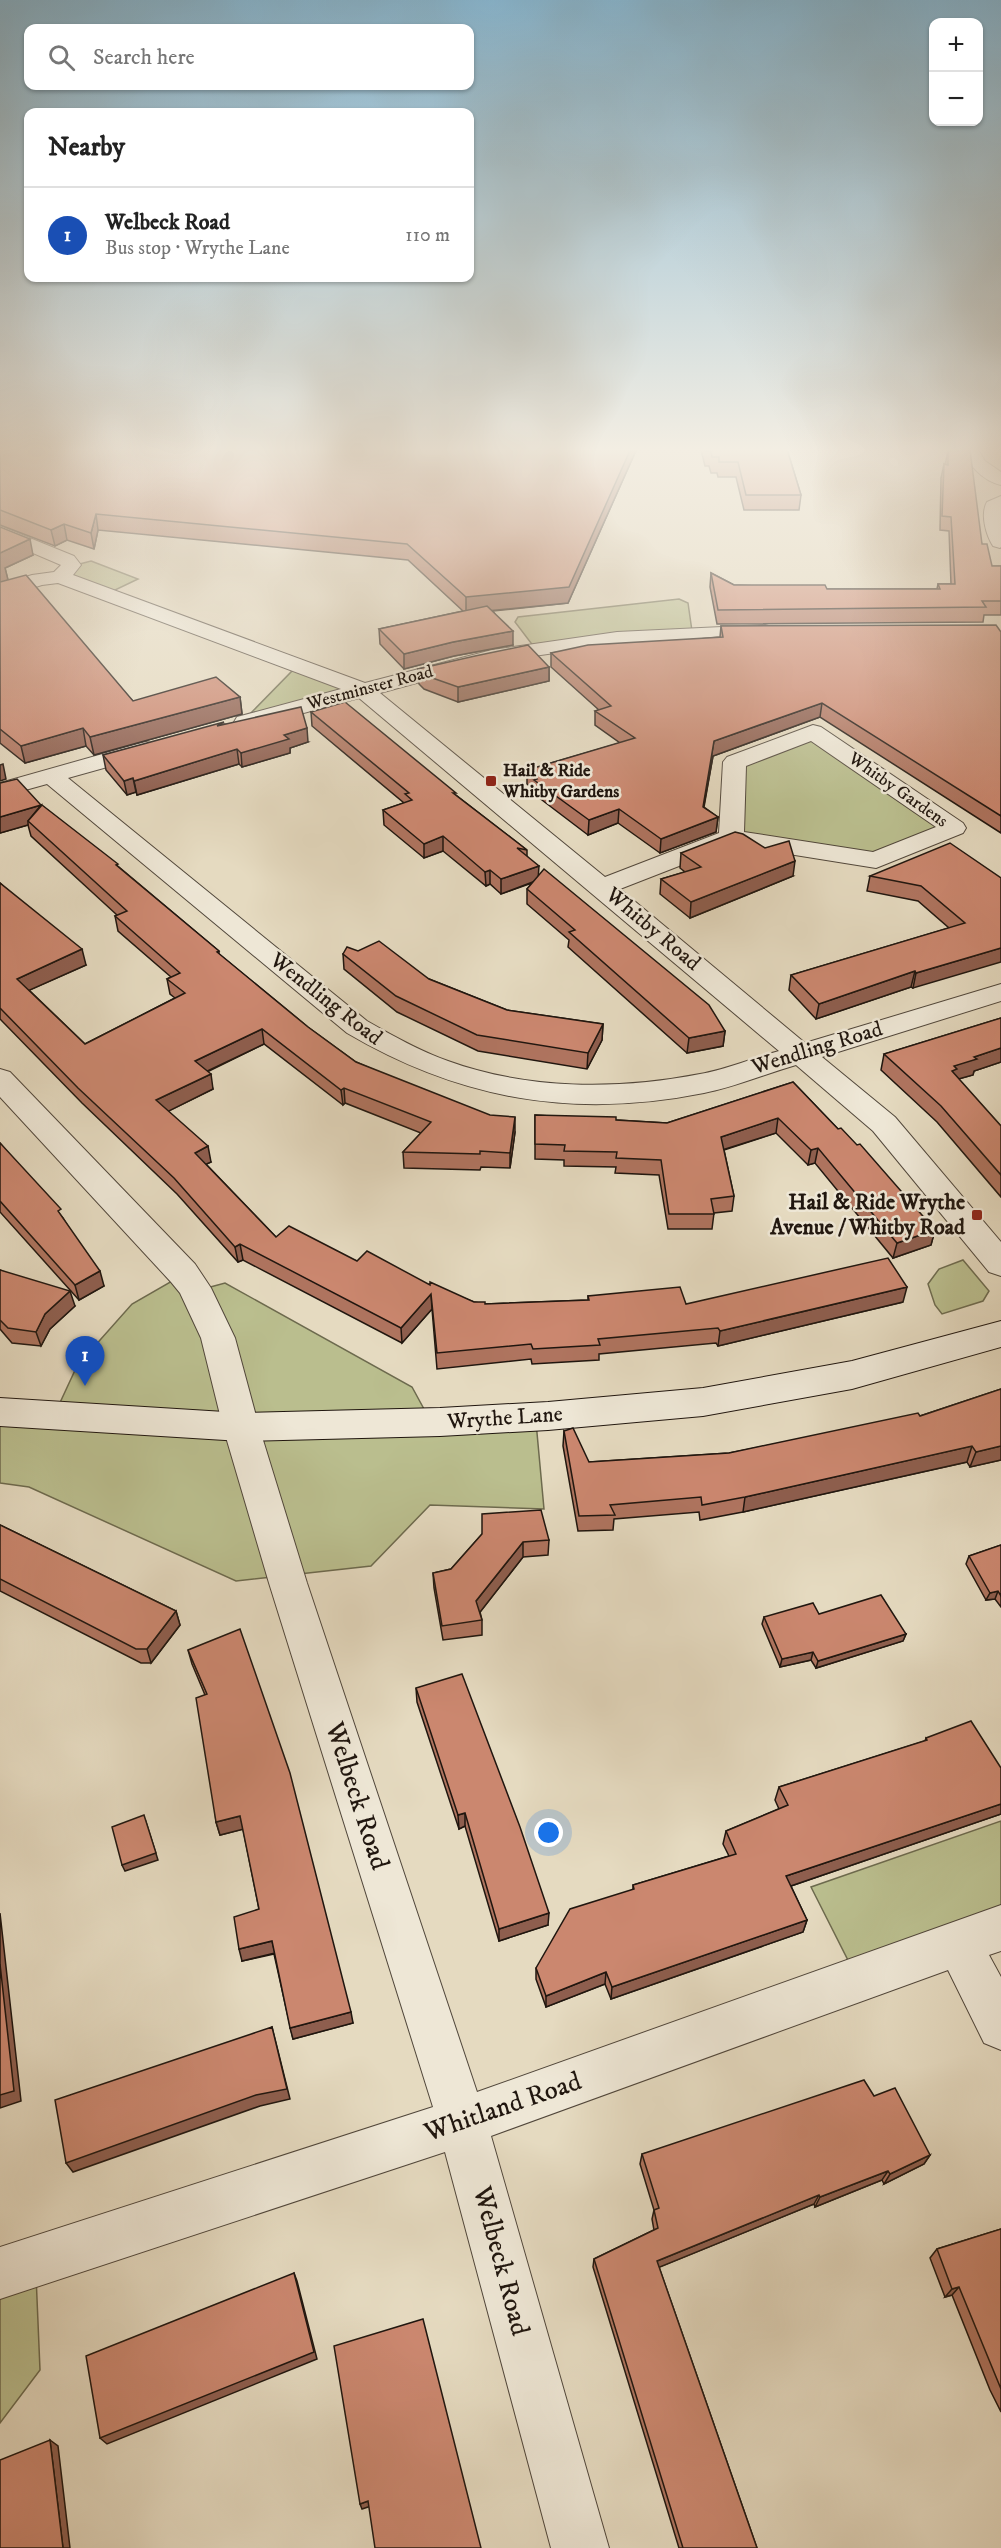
<!DOCTYPE html>
<html lang="en">
<head>
<meta charset="utf-8">
<style>
	:root { --surface:#fff; --page:#f6f6f6; --text:#222; --muted:#767676; --line:#e0e0e0; --accent:#b45309 }
	body { margin:0; font-family:"IM FELL DW Pica",serif; background:var(--page); color:var(--text) }
	.controls { position:absolute; right:18px; top:18px; display:grid; overflow:hidden; border-radius:12px; box-shadow:0 2px 4px #0004 }
	.controls button { width:54px; height:54px; display:grid; place-items:center; padding:0; border:0; border-bottom:2px solid var(--line); background:var(--surface); color:var(--text); font:30px sans-serif }
	.you { position:absolute; left:549px; top:1833px; width:21px; height:21px; margin:-15px; border:4px solid #fff; border-radius:50%; background:#1a73e8; box-shadow:0 0 0 9px #1a73e833 }
	.badge { display:grid; place-items:center; width:39px; height:39px; border-radius:50%; background:var(--accent); color:#fff; font-size:20px; font-weight:700 }
	.pin { position:absolute; translate:-50% -50px; filter:drop-shadow(0 2px 3px #0008) }
	.pin::after { content:''; position:absolute; top:32px; width:21px; height:18px; background:inherit; clip-path:polygon(0 0,100% 0,50% 100%) }
	.list { margin:0; padding:0; list-style:none }
	h2 { display:flex; justify-content:space-between; align-items:center; height:78px; margin:0; padding:0 24px; font-size:26px }
	h2 small { font-size:20px; font-weight:400; color:var(--muted) }
	.list li { display:grid; grid-template-columns:39px 1fr auto; gap:18px; align-items:center; box-sizing:border-box; height:96px; padding:0 24px; border-top:2px solid var(--line) }
	.list b { display:block; font-size:22px; white-space:nowrap }
	.list p { margin:0; font-size:20px; white-space:nowrap; color:var(--muted) }
	.list em { font-size:20px; font-style:normal; color:var(--muted) }
	.icon { flex:none; width:33px; height:33px; fill:none; stroke:currentColor; stroke-width:2; stroke-linecap:round; stroke-linejoin:round }
	.map { position:relative; flex:none; width:1001px; height:2548px; overflow:hidden }
	.search { position:absolute; background:var(--surface); box-shadow:0 2px 4px #0004; left:24px; top:24px; width:450px; height:66px; display:flex; align-items:center; gap:15px; box-sizing:border-box; padding:0 21px; border-radius:12px; color:var(--muted); font-size:22px }
	.panel { position:absolute; background:var(--surface); box-shadow:0 2px 4px #0004; left:24px; top:108px; width:450px; height:174px; border-radius:12px }
	.map>svg:first-child { display:block }
</style>
</head>
<body>
<div class="map">
<svg width="1001" height="2548" viewBox="0 0 1001 2548">
	<rect width="100%" height="100%" fill="#e5dac0"/>
	<filter id="stains"><feTurbulence type="fractalNoise" baseFrequency=".00333" numOctaves="4"/><feColorMatrix values="0 0 0 0 .2 0 0 0 0 .09 0 0 0 0 .02 0 0 0 .5 -.17"/></filter>
	<radialGradient id="worn" r=".72"><stop offset=".6" stop-color="#630" stop-opacity="0"/><stop offset="1" stop-color="#630" stop-opacity=".3"/></radialGradient>
	<g fill="#babe8e" stroke="#6d6a4e" stroke-width="1.5">
		<path d="M91,561L138,579L111,592L66,575L76,565Z"/>
		<path d="M679,599L688,603L692,631L534,647L515,622L518,617Z"/>
		<path d="M296,667L354,689L245,719Z"/>
		<path d="M813,732L954,828L876,860L731,837L735,762Z"/>
		<path d="M963,1260L989,1291L983,1301L942,1314L935,1305L928,1284L939,1269Z"/>
		<path d="M179,1277L188,1293L225,1283L412,1387L436,1431L536,1422L544,1509L430,1505L371,1566L236,1581L29,1487L0,1483V1419L51,1422L77,1366L132,1304Z"/>
		<path d="M1001,1821V1928L858,1980L811,1887Z"/>
		<path d="M36,2275L40,2370L0,2423V2286Z"/>
	</g>
	<g fill="none" stroke-linecap="round" stroke-linejoin="round">
		<defs>
			<g id="street">
				<path d="M958,446H976L985,461L1001,472V485C980,480 969,463 958,446Z"/>
				<path d="M1001,496V547L1000,548L993,546C986,535 980,514 987,502Z"/>
				<path d="M0,526L74,556L81,565L73,575L365,683L492,650L617,632L765,625L772,627L775,631L772,635L765,637L617,644L493,662L380,693L605,877L719,833L723,762L727,757L813,725L821,727L963,823L966,828L963,833L876,868L733,845L620,889L805,1043L1001,984V1001L822,1057L895,1117L1001,1242V1276L989,1272L873,1131L796,1065C765,1074 735,1087 704,1093C574,1119 461,1100 347,1033L47,784L0,797V783L138,744L146,742L154,744L158,749L154,754L68,778L367,1021C393,1036 420,1051 448,1061C528,1090 618,1090 700,1074C727,1069 753,1058 779,1051L359,698L245,729L237,727L234,722L237,717L341,689L58,583L42,585L0,598V585L32,575L54,572L61,565L0,539ZM811,741L936,827L873,852L744,832L746,766Z"/>
				<path d="M0,1069L10,1072L195,1264L211,1288L235,1338L259,1427L307,1583L477,2092L1001,1905V1951L989,1955L1001,1977V2050L984,2043L948,1970L491,2136L609,2548H551L445,2152L0,2299V2247L433,2107L269,1583L223,1427L201,1338L180,1293L171,1282L0,1097Z"/>
			</g>
			<path id="secondary" d="M1001,1321V1347L852,1389L703,1416L548,1430L440,1436L241,1441L0,1426V1398L241,1413L440,1408L548,1402L703,1388L852,1361Z"/>
		</defs>
		<use href="#street" stroke="#51473b" stroke-width="2"/>
		<use href="#secondary" stroke="#20160f" stroke-width="2"/>
		<use href="#street" fill="#eee7d6" fill-rule="evenodd"/>
		<use href="#secondary" fill="#eee7d6" fill-rule="evenodd"/>
	</g>
	<g fill="#af745f" stroke="#20160f" stroke-width="1.5">
		<path d="M0,446H638L568,603L493,611L513,645L454,656L404,669L380,644L379,629L463,611L408,560L98,530L94,549L67,540L55,546L0,525Z"/>
		<path d="M700,446H786L801,495L799,510H744L736,477H718L717,473H711L709,466H705Z"/>
		<path d="M948,451L982,544L992,566H1001V615H984L983,622L717,624L710,587L711,573L734,585L827,589H937L938,584H951L949,531L940,530L941,478L944,464L945,465Z"/>
		<path d="M0,527L33,555L5,568L8,580L133,701L240,697L242,714L94,755L86,746L25,763L0,743Z"/>
		<path d="M721,626L1001,632V833L820,717L713,756L704,807L718,817L716,832L660,853L618,823L588,835L534,794V790L527,784V770L620,743L595,725V711L599,710L551,667V653L720,637Z"/>
		<path d="M549,667V681L458,702L424,689L419,684L418,669Z"/>
		<path d="M311,712L456,795L527,850V856L538,876L725,1031L723,1046L687,1053L568,947L569,940L527,904V889L532,883L501,894L490,884L486,886L443,851L424,858L384,825L383,810L404,803L312,726Z"/>
		<path d="M224,724L308,742L290,748V753L242,767L239,764L137,795L136,792L127,795L106,770L103,755Z"/>
		<path d="M41,805L119,867L219,951V954L308,1027L356,1062L515,1132L510,1168L481,1167L480,1170L404,1168L403,1152L421,1133L345,1103L343,1105L264,1044L207,1072L213,1089L168,1111L211,1162L206,1164L276,1237L357,1261L430,1285L474,1302L485,1304L588,1300V1296L686,1304L903,1302L718,1346L716,1343L599,1354V1360L532,1364L531,1359L437,1369L432,1309L402,1343L243,1260L238,1262L177,1194L82,1103L0,1019V883L86,965L29,990L85,1044L175,998L170,994L167,979L171,977L118,931L115,916L117,915L31,836L28,825L0,833Z"/>
		<path d="M681,853L793,876L690,918L660,894L661,879L685,872L680,868Z"/>
		<path d="M870,876L1001,878L913,988L911,987L816,1019L789,990L791,975L949,928L918,901L867,891Z"/>
		<path d="M343,954L429,979L507,1010L603,1024L602,1040L587,1069L478,1051L397,1012L344,969Z"/>
		<path d="M1001,1018V1062L974,1071L973,1075L958,1079L1001,1126V1197L937,1122L881,1070L884,1054Z"/>
		<path d="M793,1082L935,1230L931,1245L893,1258L815,1163L808,1165L776,1133L724,1150L734,1196L732,1211L714,1213L712,1229H668L659,1175L615,1173L616,1167L564,1166V1160L535,1159V1115L667,1123Z"/>
		<path d="M0,1143L63,1218L104,1286L79,1300L0,1212Z"/>
		<path d="M0,1270L75,1306L50,1329L41,1346L12,1343L0,1329Z"/>
		<path d="M1001,1389V1460L970,1467L967,1462L743,1512L700,1520L699,1512L614,1519L613,1530L578,1531L563,1446L564,1431L589,1462L729,1453L920,1416Z"/>
		<path d="M0,1525L176,1611L180,1625L151,1663H141L0,1591Z"/>
		<path d="M482,1534L549,1540L548,1555L523,1557L480,1612L482,1620V1635L443,1640L434,1588L433,1573L451,1569Z"/>
		<path d="M1001,1545V1607L995,1599L986,1600L966,1564L969,1556Z"/>
		<path d="M819,1614L906,1634L903,1641L816,1668L811,1660L780,1667L762,1624L764,1617Z"/>
		<path d="M188,1650L353,2023L293,2039L274,1954L242,1961L259,1909L243,1829L220,1835L216,1822L205,1695L192,1664Z"/>
		<path d="M416,1688L548,1925L499,1941L465,1826L459,1829L417,1702Z"/>
		<path d="M926,1738L1001,1814L791,1886L807,1920L803,1932L611,1999L605,1984L546,2007L536,1979V1968L633,1889V1885L729,1856L723,1844L726,1831L779,1809L775,1800L779,1787L925,1741Z"/>
		<path d="M874,2096L930,2155L924,2164L884,2184L882,2180L815,2207L814,2204L659,2267L757,2548H679L593,2267L594,2259L654,2230L652,2219L654,2210L640,2164L642,2154Z"/>
		<path d="M1001,2229V2412L990,2390L952,2295L945,2297L930,2258L937,2249Z"/>
	</g>
	<g fill="#8e5e4e" stroke="#20160f" stroke-width="1.5">
		<path d="M632,446H638L568,603L466,613V597Z"/>
		<path d="M96,514L98,530L94,549L91,533Z"/>
		<path d="M64,524L67,540L55,546L51,530Z"/>
		<path d="M30,539L33,555L5,568L8,580L0,583V553Z"/>
		<path d="M513,631V645L454,656L404,669V654L453,642Z"/>
		<path d="M549,667V681L458,702V687Z"/>
		<path d="M240,697L242,714L94,755L90,737Z"/>
		<path d="M822,703L820,717L713,756L701,821L703,807L714,741Z"/>
		<path d="M83,728L86,746L25,763L21,746Z"/>
		<path d="M307,728L308,742L290,748V753L242,767L241,753L284,735Z"/>
		<path d="M237,749L239,764L137,795L134,781Z"/>
		<path d="M3,764L6,779L0,781V765Z"/>
		<path d="M133,778L136,792L127,795L124,781Z"/>
		<path d="M41,805L28,821V825L0,833V817Z"/>
		<path d="M619,809L618,823L588,835L589,820Z"/>
		<path d="M718,817L716,832L660,853L661,839Z"/>
		<path d="M443,836V851L424,858V844Z"/>
		<path d="M795,861L793,876L690,918L691,902Z"/>
		<path d="M539,866L538,880L501,894V879Z"/>
		<path d="M490,870V884L486,886L485,872Z"/>
		<path d="M1001,948V962L913,988L916,973Z"/>
		<path d="M82,949L86,965L21,994L17,979Z"/>
		<path d="M915,971L911,987L816,1019L819,1004Z"/>
		<path d="M603,1024L602,1040L587,1069L588,1053Z"/>
		<path d="M262,1029L264,1044L197,1076L195,1061Z"/>
		<path d="M725,1031L723,1046L687,1053L689,1038Z"/>
		<path d="M1001,1048V1062L974,1071L973,1075L955,1080L948,1087L954,1066L974,1057Z"/>
		<path d="M211,1074L213,1089L159,1116L156,1100Z"/>
		<path d="M344,1088L345,1103L343,1105L341,1090Z"/>
		<path d="M515,1117V1132L510,1168V1153Z"/>
		<path d="M778,1118L776,1133L719,1151L721,1137Z"/>
		<path d="M208,1146L211,1162L198,1168L195,1153Z"/>
		<path d="M818,1148L815,1163L808,1165L811,1150Z"/>
		<path d="M935,1230L931,1245L893,1258L897,1243Z"/>
		<path d="M240,1244L243,1260L238,1262L235,1247Z"/>
		<path d="M100,1271L104,1286L79,1300L75,1285Z"/>
		<path d="M907,1287L903,1302L718,1346L720,1331Z"/>
		<path d="M70,1291L75,1306L50,1329L41,1346L36,1332L45,1314Z"/>
		<path d="M431,1294L432,1309L402,1343L401,1328Z"/>
		<path d="M972,1446L967,1462L743,1512L745,1497Z"/>
		<path d="M1001,1446V1460L970,1467L976,1452Z"/>
		<path d="M523,1542V1557L477,1616L476,1601Z"/>
		<path d="M998,1591L995,1599L986,1600L990,1593Z"/>
		<path d="M176,1611L180,1625L151,1663L147,1649Z"/>
		<path d="M906,1634L903,1641L816,1668L818,1661Z"/>
		<path d="M813,1652L811,1660L780,1667L782,1659Z"/>
		<path d="M1001,1804V1814L782,1889L786,1876Z"/>
		<path d="M465,1813V1826L459,1829L458,1815Z"/>
		<path d="M240,1816L244,1829L220,1835L216,1822Z"/>
		<path d="M146,1822L158,1860L125,1871L122,1865Z"/>
		<path d="M0,1913L21,2101L0,2108Z"/>
		<path d="M549,1913L548,1925L499,1941V1929Z"/>
		<path d="M807,1920L803,1932L611,1999L612,1987Z"/>
		<path d="M272,1941L275,1953L242,1961L239,1949Z"/>
		<path d="M606,1972L605,1984L546,2007V1996Z"/>
		<path d="M351,2012L353,2023L293,2039L290,2028Z"/>
		<path d="M272,2027L290,2099L260,2106L73,2172L66,2163Z"/>
		<path d="M930,2155L924,2164L884,2184L890,2174Z"/>
		<path d="M888,2171L882,2180L815,2207L820,2197Z"/>
		<path d="M819,2195L814,2204L655,2269L657,2261Z"/>
		<path d="M294,2273L297,2281L317,2359L107,2444L100,2438Z"/>
		<path d="M959,2287L952,2295L945,2297L952,2289Z"/>
		<path d="M50,2440L58,2446L70,2548H63Z"/>
		<path d="M368,2501L371,2506L362,2509L360,2504Z"/>
	</g>
	<g fill="#cb876f" stroke="#20160f" stroke-width="1.5">
		<path d="M0,446H632L569,587L466,597L407,544L96,514L91,533L64,524L51,530L0,510Z"/>
		<path d="M705,446H786L801,495H746L738,462H719V457H712L711,451H706Z"/>
		<path d="M970,450L982,544H987L992,566H1001V601H982L986,607L718,610L711,573L734,585H825L827,589H940L938,584H955L951,517L942,516L944,464L948,465V451Z"/>
		<path d="M0,527L30,539L0,553Z"/>
		<path d="M26,575L133,701L216,677L240,697L90,737L83,728L21,746L0,729V582Z"/>
		<path d="M487,606L513,631L453,642L404,654L379,629Z"/>
		<path d="M996,625L1001,632V816L822,703L714,741L703,807L718,817L661,839L619,809L589,820L534,780L537,779L527,770L635,738L595,711L611,706L551,653L588,645L723,637L721,626Z"/>
		<path d="M528,645L549,667L458,687L424,675L418,669L475,656Z"/>
		<path d="M345,702L456,793H453L527,850L517,848L539,866L501,879L490,870L485,872L443,836L424,844L383,810L412,800L405,794L409,793L311,712Z"/>
		<path d="M301,707L307,728L284,735L289,739L241,753L237,749L134,781L133,778L124,781L103,755L224,722L217,726Z"/>
		<path d="M17,779L41,805L0,817V783Z"/>
		<path d="M42,805L118,864L116,865L219,951L217,952L308,1027L356,1062L490,1115L515,1117L510,1153L480,1151V1154L403,1152L431,1122L344,1088L341,1090L262,1029L195,1061L211,1074L156,1100L208,1146L195,1153L276,1237L289,1226L357,1261L367,1251L430,1285V1282L474,1302H485V1304L589,1300L588,1296L680,1287L686,1304L888,1258L907,1287L720,1331L718,1328L598,1339L600,1345L533,1349L531,1344L437,1353L431,1294L401,1328L240,1244L235,1247L174,1178L78,1088L0,1008V883L82,949L17,979L85,1044L185,993L167,979L180,973L115,916L127,911L28,821Z"/>
		<path d="M735,832L743,834L765,848L789,841L795,861L691,902L661,879L701,867L681,853Z"/>
		<path d="M950,843L1001,878V948L916,973L915,971L819,1004L791,975L965,923L921,886L870,876Z"/>
		<path d="M544,869L709,1005L725,1031L689,1038L569,932L575,930L527,889Z"/>
		<path d="M379,941L429,979L507,1010L603,1024L588,1053L477,1035L396,996L343,954L347,947L358,951Z"/>
		<path d="M1001,1018V1048L974,1057L977,1059L954,1066L957,1069L952,1071L1001,1126V1175L941,1106L884,1054Z"/>
		<path d="M793,1082L838,1129L841,1128L857,1145L860,1144L935,1230L897,1243L818,1148L811,1150L778,1118L721,1137L734,1196L711,1199L714,1214H669L661,1160L616,1158L617,1152L564,1151L565,1145L535,1144V1115L616,1117V1120L667,1123Z"/>
		<path d="M0,1143L61,1209L58,1211L100,1271L75,1285L0,1201Z"/>
		<path d="M0,1270L70,1291L45,1314L36,1332L8,1328L0,1320Z"/>
		<path d="M1001,1389V1446L976,1452L972,1446L745,1497L702,1505L701,1497L610,1505L615,1515L579,1516L564,1431L573,1428L589,1462L729,1453L918,1413L920,1416Z"/>
		<path d="M541,1510L549,1540L523,1542L476,1601L482,1620L442,1626L433,1573L451,1569L482,1534V1514Z"/>
		<path d="M0,1525L176,1611L147,1649H136L0,1579Z"/>
		<path d="M1001,1545V1596L998,1591L990,1593L969,1556Z"/>
		<path d="M881,1595L906,1634L818,1661L813,1652L782,1659L764,1617L813,1603L819,1614Z"/>
		<path d="M240,1629L290,1773L351,2012L290,2028L272,1941L239,1949L234,1917L259,1909L240,1816L216,1822L196,1698L207,1694L188,1650Z"/>
		<path d="M462,1674L520,1827L549,1913L499,1929L465,1813L458,1815L416,1688Z"/>
		<path d="M971,1721L1001,1768V1804L786,1876L807,1920L612,1987L606,1972L546,1996L536,1968L570,1909L634,1889L633,1885L736,1854L726,1831L788,1805L779,1787L927,1740L926,1738Z"/>
		<path d="M144,1815L156,1853L122,1865L112,1827Z"/>
		<path d="M0,1964L14,2091L0,2095Z"/>
		<path d="M272,2027L287,2089L256,2095L66,2163L55,2100Z"/>
		<path d="M864,2080L874,2096L895,2088L930,2155L890,2174L888,2171L820,2197L819,2195L657,2261L757,2548H683L594,2259L658,2228L654,2210L659,2208L642,2154Z"/>
		<path d="M1001,2229V2389L959,2287L952,2289L937,2249Z"/>
		<path d="M294,2273L314,2352L100,2438L86,2356Z"/>
		<path d="M423,2319L481,2548H375L368,2501L360,2504L334,2346Z"/>
		<path d="M50,2440L63,2548H0V2460Z"/>
	</g>
	<linearGradient id="sky" x2="0" y2="1"><stop stop-color="#87b7d2"/><stop offset="0.56" stop-color="#f3eee3"/><stop offset="1" stop-color="#f3eee3" stop-opacity="0"/></linearGradient>
	<rect width="1001" height="803" fill="url(#sky)"/>
	<g fill="#8f2418" stroke="#eee7d6" stroke-width="2">
		<rect x="485" y="775" width="12" height="12" rx="3"/>
		<rect x="971" y="1209" width="12" height="12" rx="3"/>
	</g>
	<g text-anchor="middle" dominant-baseline="central" stroke-width="5" stroke-linejoin="round" paint-order="stroke">
		<g font-size="18" fill="#20160f" stroke="#eee7d6">
			<text transform="translate(370 688) rotate(-15)">Westminster Road</text>
			<text transform="translate(898 790) rotate(35)">Whitby Gardens</text>
		</g>
		<g font-size="18" font-weight="bold" fill="#20160f" stroke="#eee7d6" text-anchor="start">
			<text x="503" y="771">Hail &amp; Ride<tspan x="503" dy="21">Whitby Gardens</tspan></text>
		</g>
		<g font-size="22" fill="#20160f" stroke="#eee7d6">
			<text transform="translate(653 929) rotate(40)">Whitby Road</text>
			<text transform="translate(326 999) rotate(38)">Wendling Road</text>
			<text transform="translate(817 1048) rotate(-17)">Wendling Road</text>
			<text transform="translate(505 1418) rotate(-4)">Wrythe Lane</text>
		</g>
		<g font-size="22" font-weight="bold" fill="#20160f" stroke="#eee7d6" text-anchor="end">
			<text x="965" y="1202">Hail &amp; Ride Wrythe<tspan x="965" dy="25">Avenue / Whitby Road</tspan></text>
		</g>
		<g font-size="27" fill="#20160f" stroke="#eee7d6">
			<text transform="translate(357 1796) rotate(72)">Welbeck Road</text>
			<text transform="translate(503 2107) rotate(-19)">Whitland Road</text>
			<text transform="translate(501 2261) rotate(75)">Welbeck Road</text>
		</g>
	</g>
	<rect width="100%" height="100%" filter="url(#stains)"/>
	<rect width="100%" height="100%" fill="url(#worn)"/>
</svg>
<div class="controls">
<button>+</button>
<button>−</button>
</div>
<div class="you"></div>
<div class="pin badge" style="left:85px;top:1386px;background:#1a4fb4">1</div>
<div class="search"><svg class="icon" aria-label="search" viewBox="0 0 24 24"><circle cx="10" cy="10" r="6"/><path d="M15 15l6 6"/></svg>Search here</div>
<section class="panel">
<h2>Nearby<small></small></h2>
<ul class="list">
<li><span class="badge" style="background:#1a4fb4">1</span><div><b>Welbeck Road</b><p>Bus stop · Wrythe Lane</p></div><em>110 m</em></li>
</ul>
</section>
</div>
</body>
</html>
